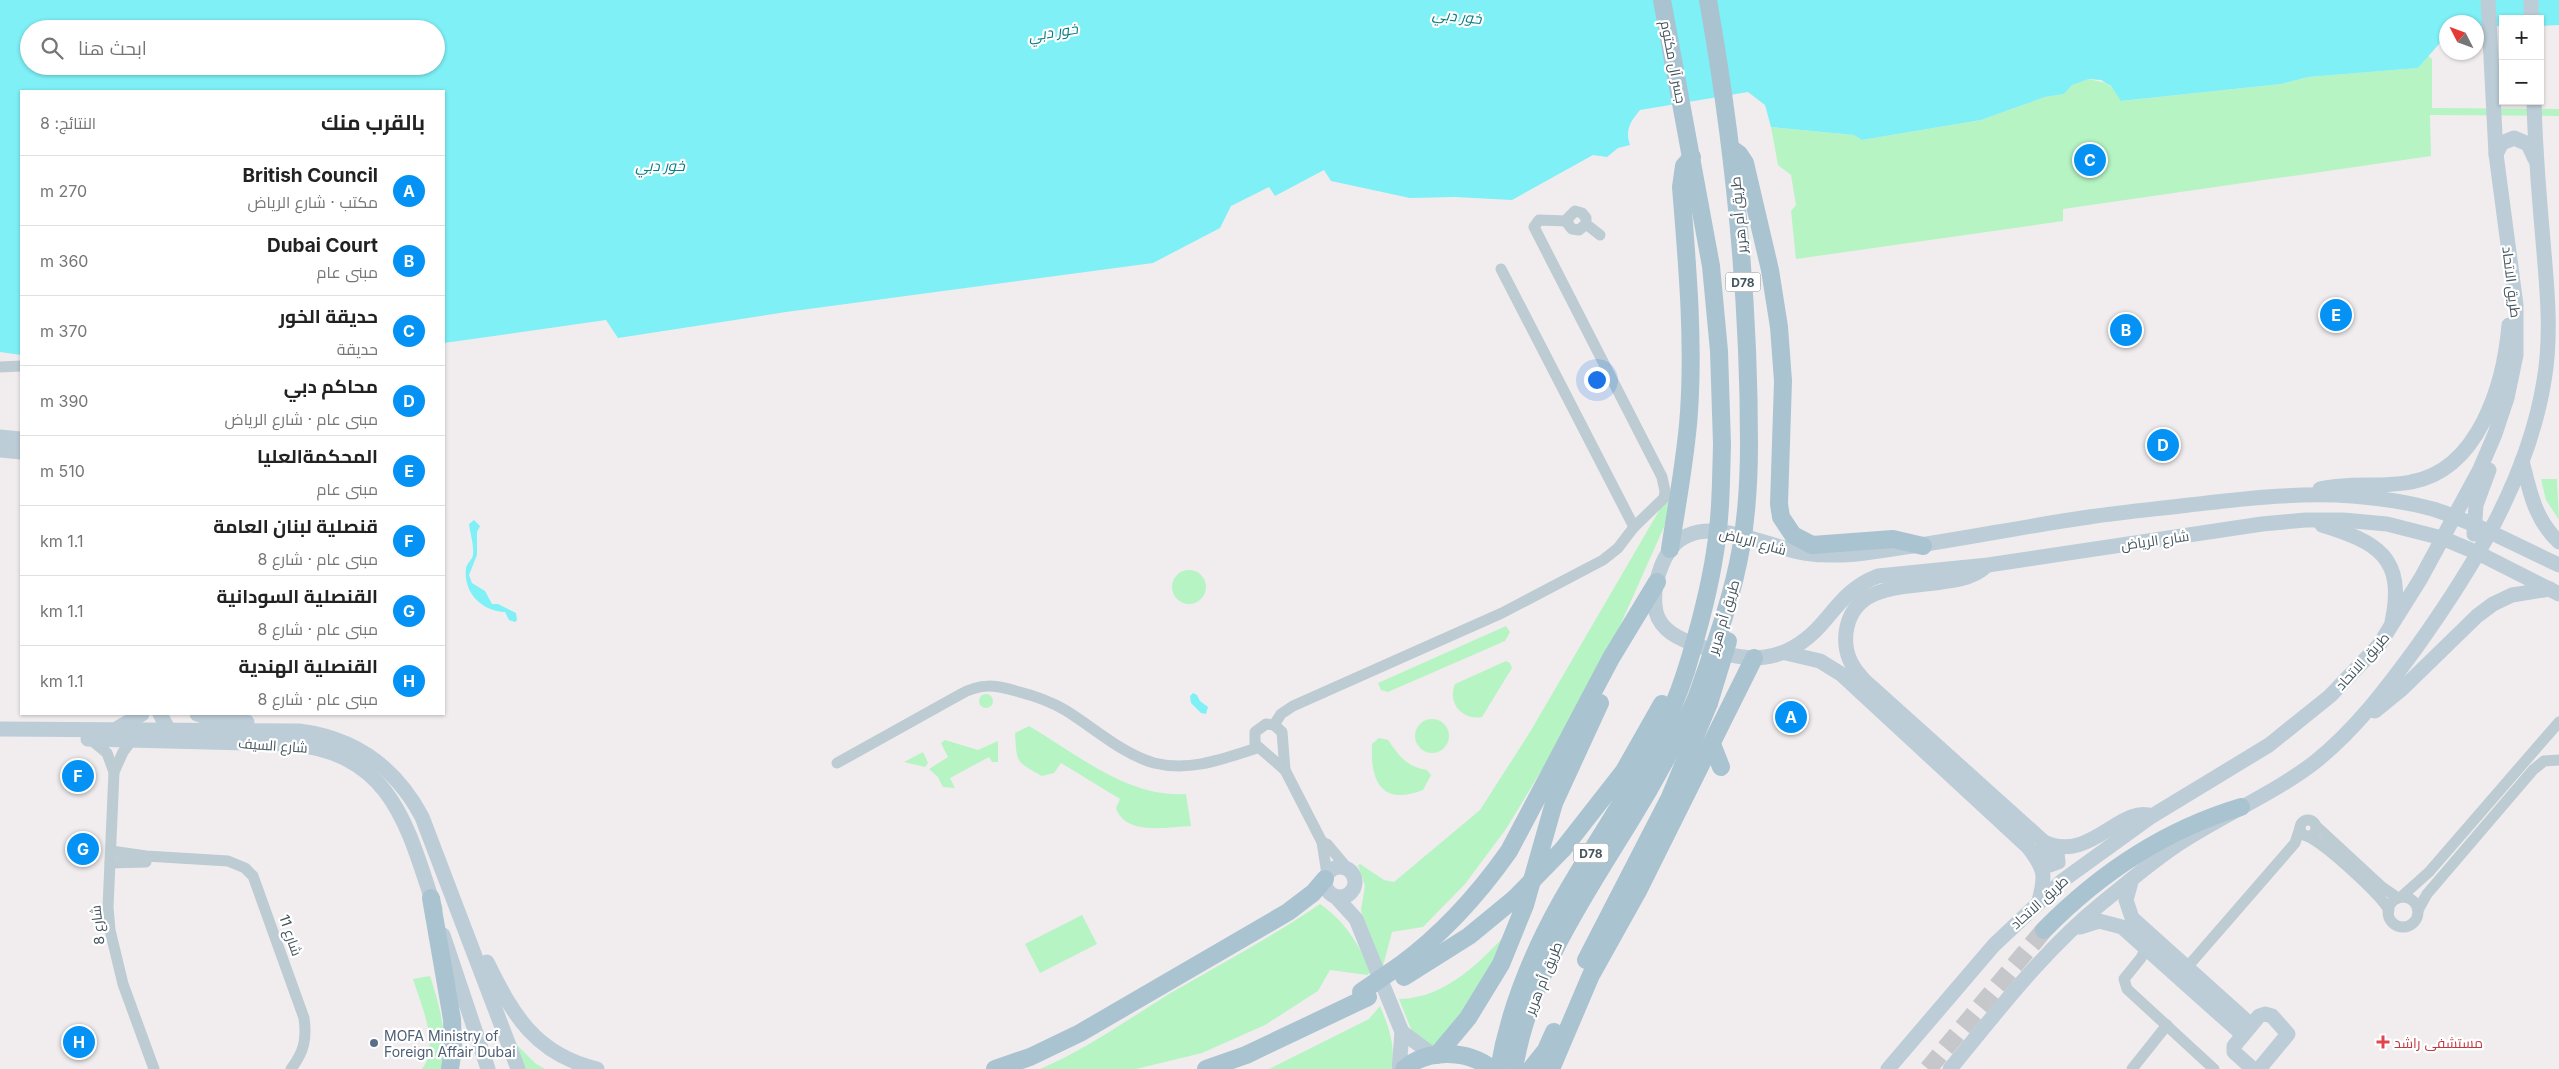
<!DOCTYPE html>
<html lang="ar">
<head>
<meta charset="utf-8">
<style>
	:root { --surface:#fff; --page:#f2f2f2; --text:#222; --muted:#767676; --line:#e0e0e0; --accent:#0493f4 }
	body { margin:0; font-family:Inter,Cairo,sans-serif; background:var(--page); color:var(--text); direction:rtl }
	.controls { position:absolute; right:15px; top:15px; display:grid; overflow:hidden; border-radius:0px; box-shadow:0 1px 4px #0004 }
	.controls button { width:45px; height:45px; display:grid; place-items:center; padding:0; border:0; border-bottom:1px solid var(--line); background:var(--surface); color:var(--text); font:25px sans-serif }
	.compass { position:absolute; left:2439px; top:15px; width:45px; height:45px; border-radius:50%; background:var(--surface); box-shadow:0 1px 4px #0004; rotate:312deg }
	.you { position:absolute; left:1596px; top:379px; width:18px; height:18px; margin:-12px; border:4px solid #fff; border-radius:50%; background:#1a73e8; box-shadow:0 0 0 8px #1a73e833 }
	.badge { display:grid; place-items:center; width:32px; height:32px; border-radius:50%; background:var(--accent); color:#fff; font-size:16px; font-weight:700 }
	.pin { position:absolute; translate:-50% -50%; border:2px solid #fff; box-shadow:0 1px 5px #0006 }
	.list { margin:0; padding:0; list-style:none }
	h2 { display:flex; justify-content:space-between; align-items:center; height:65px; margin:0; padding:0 20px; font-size:21px }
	h2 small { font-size:16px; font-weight:400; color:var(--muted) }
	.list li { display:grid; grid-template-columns:32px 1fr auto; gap:15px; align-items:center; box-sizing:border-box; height:70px; padding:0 20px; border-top:1px solid var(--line) }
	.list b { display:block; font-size:19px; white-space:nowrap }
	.list p { margin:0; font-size:16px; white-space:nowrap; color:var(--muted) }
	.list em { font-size:16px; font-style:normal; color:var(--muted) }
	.icon { flex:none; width:28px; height:28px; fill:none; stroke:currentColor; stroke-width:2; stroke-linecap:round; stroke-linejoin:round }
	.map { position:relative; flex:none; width:2559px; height:1069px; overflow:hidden; direction:ltr }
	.search { position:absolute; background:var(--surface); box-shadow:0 1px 4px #0004; left:20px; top:20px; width:425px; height:55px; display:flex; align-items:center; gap:12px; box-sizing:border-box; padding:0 18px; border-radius:28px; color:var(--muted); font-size:19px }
	.panel { position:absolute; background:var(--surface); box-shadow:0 1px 4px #0004; left:20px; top:90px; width:425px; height:625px; border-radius:0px; direction:rtl }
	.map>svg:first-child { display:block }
</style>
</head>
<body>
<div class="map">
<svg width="2559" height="1069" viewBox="0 0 2559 1069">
	<rect width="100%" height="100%" fill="#f1edee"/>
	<g fill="#b6f4c4">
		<path d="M2428,56L2432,59V108L2559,109V116L2430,115L2431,156L2063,209V221L1796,259L1791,211L1796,205L1791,175L1778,165L1771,127L1854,135L1862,140L1981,120L2045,97L2064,94L2072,85L2089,79L2106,83L2115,90L2122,101L2281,84L2308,77L2418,68Z"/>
		<path d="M2541,479H2557L2559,520L2546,500Z"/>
		<path d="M1667,497L1671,499L1664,527L1614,639L1567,728L1506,829L1465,884L1423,927L1392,932L1383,966L1366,930L1361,910L1365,886L1358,865L1360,864L1384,880L1394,882L1480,810L1530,732Z"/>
		<circle cx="1189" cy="587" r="17"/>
		<path d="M1506,626L1510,632L1505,641L1388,692L1381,690L1378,683Z"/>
		<path d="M1506,661L1510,663L1512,668L1482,717C1462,721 1447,702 1455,684Z"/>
		<circle cx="986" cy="701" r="7"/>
		<circle cx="1432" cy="736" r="17"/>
		<path d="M1029,726C1077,754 1128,798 1186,794L1191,826C1167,827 1125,836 1116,808L1120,799L1061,763L1054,773L1042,776C1015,761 1017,763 1015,733Z"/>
		<path d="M1379,738L1388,740C1399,756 1407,767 1427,770L1431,775L1423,790C1382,806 1370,782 1372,744Z"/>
		<path d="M945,740L978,750L998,741V762H992L989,757L950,778L955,788L943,787L938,777L929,769L948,757L941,743Z"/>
		<path d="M923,752L928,763L925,767L904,762Z"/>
		<path d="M1320,904C1347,923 1357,943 1372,972L1367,975L1330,970L1318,991L1265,1025L1202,1053L1136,1069H1040C1085,1050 1127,1020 1169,994C1220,964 1272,937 1320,904Z"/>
		<path d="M1082,915L1097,944L1040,973L1025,944Z"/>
		<path d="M1512,928L1486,988L1433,1050L1415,1039L1399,999C1447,998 1481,961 1512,928Z"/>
		<path d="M430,976C440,1006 448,1037 443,1069H422C440,1045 421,1005 413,979Z"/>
		<path d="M1380,1006C1389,1028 1396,1045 1391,1069H1269L1369,1019Z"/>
		<path d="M514,1042L535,1063L545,1069H526Z"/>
	</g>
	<g fill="#7ef0f6" fill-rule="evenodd">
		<path d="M0,0H2559V25L2540,26V19H2503V26H2477L2476,22H2446V36L2418,68L2308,77L2281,84L2121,101L2111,86L2101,80L2089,79L2072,85L2064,94L2045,97L1981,120L1862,140L1854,135L1771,127L1765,105L1748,92L1640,110C1630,122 1625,130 1630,145L1618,148L1607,157L1593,155L1512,200L1455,197L1410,198L1331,181L1324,170L1275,196L1269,187L1231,206L1220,228L1153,263L786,312L618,338L606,320L444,343V91H21V355L0,352ZM29,29H436V66H29Z"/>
		<path d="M474,520L480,526L477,532V555L469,575L472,583L485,591L492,604H498L516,613L517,620L515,622L509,620L505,612C482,611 463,593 466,568C467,563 472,560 473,555C474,543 470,534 469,524Z"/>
		<path d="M1193,693L1197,695L1200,701L1208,707L1206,714L1201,713L1191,703L1190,696Z"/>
	</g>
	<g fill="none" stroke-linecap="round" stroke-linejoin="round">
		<path stroke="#c6c7ca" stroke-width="18" stroke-dasharray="18 9" stroke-linecap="butt" d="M1928,1069L2044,930"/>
		<g stroke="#bcccd2" stroke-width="11">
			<path d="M1586,224L1579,230L1572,229L1568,224V218L1575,211L1582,213L1586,218V224L1600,235"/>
			<path d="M1501,269L1634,527"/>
			<path d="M0,367L21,366"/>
			<path d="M1266,724L1274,725L1282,732L1285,770L1255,744V732Z"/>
			<path d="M1274,725L1281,714L1293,706L1502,613L1603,560L1618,548L1634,527L1664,498L1665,491L1662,477L1534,227L1539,220L1567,221"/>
			<path d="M90,739L107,753L114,772L108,907L110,930L123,984L154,1069"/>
			<path d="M837,763L961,694C981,683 995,685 1016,691C1032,695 1050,701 1065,710C1093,727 1122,754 1154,763C1190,772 1223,759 1257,748"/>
			<path d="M1285,770L1322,842L1327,874"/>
			<path d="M114,772L123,752L132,740"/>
			<circle cx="2308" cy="828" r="8"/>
			<path d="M2316,826L2382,887L2398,898"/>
			<path d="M2307,836C2325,844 2379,893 2389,910"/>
			<path d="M1322,842L1327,844L1348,869"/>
			<path d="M111,851L146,856L228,861L245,868L253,876L304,1018C307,1039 304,1052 291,1069"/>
			<path d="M110,863L146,862"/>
			<path d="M2401,897L2429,872L2559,722"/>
			<circle cx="2403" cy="912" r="15"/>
			<path d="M2418,910L2427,894L2533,770L2544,761L2559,760"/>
			<path d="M2146,948L2141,958L2124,979L2127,989L2214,1069"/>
			<path d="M2183,972L2295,843L2300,828"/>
			<path d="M2132,1069L2167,1025"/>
		</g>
		<g stroke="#bccdd7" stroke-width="15">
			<path d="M2531,0V19"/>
			<path d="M2496,154L2502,143L2514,138L2528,144L2535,159"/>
			<path d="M0,437L21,439"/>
			<path d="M0,450L21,452"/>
			<path d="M2522,461C2530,492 2535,520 2559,542"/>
			<path d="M2320,489C2350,482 2381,488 2411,482C2479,470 2504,384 2509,325"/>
			<path d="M2322,525C2377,542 2406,557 2392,622"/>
			<path d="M2474,534L2476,505L2489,470"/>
			<path d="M2559,565C2518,546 2476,523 2433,509C2407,502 2379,498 2352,496C2298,492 2243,499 2189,505C2156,509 2123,512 2089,517C2019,527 1949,542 1879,551C1854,555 1829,557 1804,553C1766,547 1704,511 1673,546C1661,560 1653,586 1655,605C1656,626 1673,636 1691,643C1745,664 1786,668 1826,619C1842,600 1854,585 1878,576L1988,565L2262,524L2306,520H2343L2387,524L2442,538L2478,553L2559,594"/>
			<path d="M1986,566C1954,599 1854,564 1846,633C1844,653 1851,667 1865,681L2044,842C2089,864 2121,804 2152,816"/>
			<path d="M1786,653L1820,661L1841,674L2028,847C2045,869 2046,875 2039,901"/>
			<path d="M2375,711L2402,689L2477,616L2493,604L2512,595L2550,589"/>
			<path d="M160,714L172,736"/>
			<path d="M197,714L211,719L247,722"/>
			<path d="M118,728L142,714"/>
			<path d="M0,729L299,731C355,738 396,768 422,817L518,1069"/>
			<path d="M88,739L289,744C393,753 407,826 435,909"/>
			<path d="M2038,852L2050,865L2058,862L2057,854L2044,844"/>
			<circle cx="1340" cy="882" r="15"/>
			<path d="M2131,882L2126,900L2132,918L2251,1025"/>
			<path d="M1335,896L1356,919L1402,1032L1399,1069"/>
			<path d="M2080,927L2099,921L2122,927L2243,1035"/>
			<path d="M443,935L488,1069"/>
			<path d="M487,962C513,1015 535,1054 597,1069"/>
			<path d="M1402,1032L1433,1055"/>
			<path d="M1888,1069L1994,945L2062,881L2152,816L2269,745L2330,696L2379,645L2421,578L2480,469L2495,434L2507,398L2516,355V305L2496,154L2488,0"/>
			<path d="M1950,1069C1997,1012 2044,950 2102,903C2126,884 2149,864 2174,847C2220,816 2272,795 2315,762C2355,730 2386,689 2416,648C2473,568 2528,479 2544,381C2552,335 2547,288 2543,241C2539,195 2535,148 2534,101"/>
			<path d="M2253,1069L2234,1052V1046L2259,1016L2265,1014L2272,1016L2288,1034L2259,1069"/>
		</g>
		<g stroke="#aac3d0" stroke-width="18">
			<path d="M1662,0L1711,266L1719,351L1722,444"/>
			<path d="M1708,0C1734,147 1749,295 1749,444"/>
			<path d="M1732,149L1739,154L1745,163L1770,270L1779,327L1783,381L1779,504L1781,517L1793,535L1812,545L1893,539L1923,546"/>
			<path d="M1670,549C1677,503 1686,458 1689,412C1694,337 1687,262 1681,187L1684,166L1692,157"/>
			<path d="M1712,744L1721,767"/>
			<path d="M1563,849L1624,771L1662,704"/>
			<path d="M431,898L452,1019L453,1049L450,1069"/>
			<path d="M2044,930C2100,873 2164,830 2241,807"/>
			<path d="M1586,960L1670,797L1709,703"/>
			<path d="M1399,966C1443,934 1478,895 1509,851L1611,658L1657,582"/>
			<path d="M1404,977L1469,936L1514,899"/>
			<path d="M1437,1055L1468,1018L1501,964L1525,905L1554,803L1600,703"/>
			<path d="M995,1069L1030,1057L1080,1033L1288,912L1313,893L1325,879"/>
			<path d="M1206,1069L1246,1055L1368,997"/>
			<path d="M1404,1069C1428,1048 1468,1050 1492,1069"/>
			<path d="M1499,1069C1509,1010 1532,954 1561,902C1604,825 1659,756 1686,671"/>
			<path d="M1514,1069C1529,977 1581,901 1629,823C1654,783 1676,742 1696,699"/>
			<path d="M1531,1069L1546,1050L1554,1032"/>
			<path d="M1551,1069L1591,975L1639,889L1754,658"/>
		</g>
		<g stroke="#aac3d0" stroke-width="18">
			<path d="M1686,671C1698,632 1709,592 1715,552C1721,516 1721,480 1722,444"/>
			<path d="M1696,699C1713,650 1732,600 1741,548C1747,514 1749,479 1749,444"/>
			<path d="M1709,703L1728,641"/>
			<path d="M1514,899L1563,849"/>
			<path d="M1361,992L1399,966"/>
		</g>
	</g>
	<path fill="#e0444e" stroke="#fff" stroke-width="2" d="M2380.5 1034.5h5v5h5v5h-5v5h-5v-5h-5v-5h5z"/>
	<circle fill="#5c6f8a" stroke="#fff" stroke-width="2" cx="374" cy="1043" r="5"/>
	<g text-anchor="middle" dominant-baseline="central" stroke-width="4.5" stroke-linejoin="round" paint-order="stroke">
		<g fill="#fff" stroke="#7c888e" stroke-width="1">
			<rect x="1725.5" y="272.5" width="35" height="19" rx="4"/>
			<rect x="1573.5" y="843.5" width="35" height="19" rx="4"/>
		</g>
		<g font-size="12" font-weight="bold" fill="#44555d">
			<text x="1743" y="282">D78</text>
			<text x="1591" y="853">D78</text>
		</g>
		<g font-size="14" fill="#44555d" stroke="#fff">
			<text transform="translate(1674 62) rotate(79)">جسر آل مكتوم</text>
			<text transform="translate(1738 215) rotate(-95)">طريق أم هرير</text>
			<text transform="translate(2512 282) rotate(83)">طريق الاتحاد</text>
			<text transform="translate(2155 540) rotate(-8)">شارع الرياض</text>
			<text transform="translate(1753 541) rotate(15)">شارع الرياض</text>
			<text transform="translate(1723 617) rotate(-73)">طريق أم هرير</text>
			<text transform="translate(2362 661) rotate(-48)">طريق الاتحاد</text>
			<text transform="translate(273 745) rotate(4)">شارع السيف</text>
			<text transform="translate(2039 902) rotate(-42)">طريق الاتحاد</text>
			<text transform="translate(97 925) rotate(-96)">شارع 8</text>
			<text transform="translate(291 935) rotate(71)">شارع 11</text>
			<text transform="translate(1543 978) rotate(-68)">طريق أم هرير</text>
		</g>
		<g font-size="14" fill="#4e5e75" stroke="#fff" text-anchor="start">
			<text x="384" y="1035">MOFA Ministry of<tspan x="384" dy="16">Foreign Affair Dubai</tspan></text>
		</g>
		<g font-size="14" fill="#be3a42" stroke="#fff" text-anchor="start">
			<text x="2394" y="1042">مستشفى راشد</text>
		</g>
		<g font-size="15" font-style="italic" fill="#057d83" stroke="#fff">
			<text transform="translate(1457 16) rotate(6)">خور دبي</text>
			<text transform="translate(1053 32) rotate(-9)">خور دبي</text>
			<text x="660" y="165">خور دبي</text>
		</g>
	</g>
</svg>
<div class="controls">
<button>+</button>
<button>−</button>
</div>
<svg class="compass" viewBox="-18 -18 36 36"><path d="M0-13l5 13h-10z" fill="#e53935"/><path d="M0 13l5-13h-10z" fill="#767676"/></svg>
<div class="you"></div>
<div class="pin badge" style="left:1791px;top:717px">A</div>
<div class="pin badge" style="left:2126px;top:330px">B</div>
<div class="pin badge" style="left:2090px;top:160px">C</div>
<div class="pin badge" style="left:2163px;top:445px">D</div>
<div class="pin badge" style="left:2336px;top:315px">E</div>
<div class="pin badge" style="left:78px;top:776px">F</div>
<div class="pin badge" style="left:83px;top:849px">G</div>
<div class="pin badge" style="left:79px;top:1042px">H</div>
<div class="search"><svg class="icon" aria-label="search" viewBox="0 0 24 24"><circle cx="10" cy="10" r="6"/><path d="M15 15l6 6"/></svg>ابحث هنا</div>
<section class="panel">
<h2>بالقرب منك<small>النتائج: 8</small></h2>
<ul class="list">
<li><span class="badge">A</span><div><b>British Council</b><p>مكتب · شارع الرياض</p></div><em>270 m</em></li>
<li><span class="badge">B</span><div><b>Dubai Court</b><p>مبنى عام</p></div><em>360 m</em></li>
<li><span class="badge">C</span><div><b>حديقة الخور</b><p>حديقة</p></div><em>370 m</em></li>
<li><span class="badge">D</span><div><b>محاكم دبي</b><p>مبنى عام · شارع الرياض</p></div><em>390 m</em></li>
<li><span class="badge">E</span><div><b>المحكمةالعليا</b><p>مبنى عام</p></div><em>510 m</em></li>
<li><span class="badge">F</span><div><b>قنصلية لبنان العامة</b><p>مبنى عام · شارع 8</p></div><em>1.1 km</em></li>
<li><span class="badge">G</span><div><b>القنصلية السودانية</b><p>مبنى عام · شارع 8</p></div><em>1.1 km</em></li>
<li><span class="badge">H</span><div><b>القنصلية الهندية</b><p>مبنى عام · شارع 8</p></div><em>1.1 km</em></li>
</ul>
</section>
</div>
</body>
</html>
